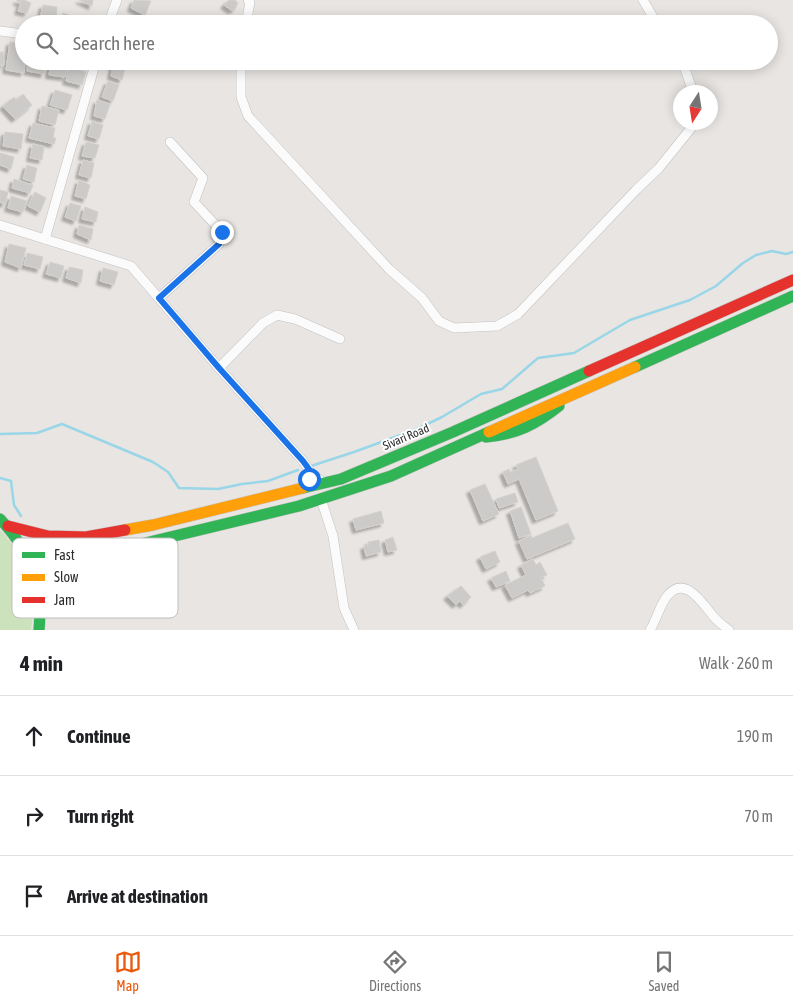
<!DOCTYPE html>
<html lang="en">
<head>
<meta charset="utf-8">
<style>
	:root { --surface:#fff; --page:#f2f2f2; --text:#202124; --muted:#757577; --line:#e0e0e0; --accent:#ea580c }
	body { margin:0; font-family:"Asap Condensed",sans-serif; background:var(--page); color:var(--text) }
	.compass { position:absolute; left:673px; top:85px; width:45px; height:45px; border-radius:50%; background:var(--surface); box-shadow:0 2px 12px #0003; rotate:192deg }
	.stop { position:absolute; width:15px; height:15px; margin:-11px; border:4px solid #1a73e8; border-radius:50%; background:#fff }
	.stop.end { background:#1a73e8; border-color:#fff; box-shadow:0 1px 5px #0008 }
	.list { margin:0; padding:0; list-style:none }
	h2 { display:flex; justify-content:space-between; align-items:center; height:65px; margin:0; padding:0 20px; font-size:21px }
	h2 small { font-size:16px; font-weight:400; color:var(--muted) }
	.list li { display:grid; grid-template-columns:32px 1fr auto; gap:15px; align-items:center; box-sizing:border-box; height:80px; padding:0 20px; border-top:1px solid var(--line) }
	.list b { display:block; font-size:19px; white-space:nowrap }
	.list em { font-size:16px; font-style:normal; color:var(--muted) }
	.icon { flex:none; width:28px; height:28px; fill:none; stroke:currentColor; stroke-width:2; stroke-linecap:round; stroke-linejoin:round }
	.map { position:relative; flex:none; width:793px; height:630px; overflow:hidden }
	.search { position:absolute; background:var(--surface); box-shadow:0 2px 12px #0003; left:15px; right:15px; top:15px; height:55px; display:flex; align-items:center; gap:12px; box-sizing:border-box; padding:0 18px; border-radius:28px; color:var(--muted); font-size:19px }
	.sheet { height:305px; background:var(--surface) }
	nav { display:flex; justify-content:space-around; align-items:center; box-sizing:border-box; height:70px; border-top:1px solid var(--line); background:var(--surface); font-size:14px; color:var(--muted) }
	nav a { display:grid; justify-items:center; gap:2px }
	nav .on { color:var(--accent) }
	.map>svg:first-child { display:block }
</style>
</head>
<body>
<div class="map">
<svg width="793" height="630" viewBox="0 0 793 630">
	<defs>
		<filter id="shadow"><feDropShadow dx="-3.5" dy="3.5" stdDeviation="1" flood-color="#0004"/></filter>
	</defs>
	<rect width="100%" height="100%" fill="#e8e5e2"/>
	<path fill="#cce2bd" d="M0,530C18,547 34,586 33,611C33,617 32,624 31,630H0Z"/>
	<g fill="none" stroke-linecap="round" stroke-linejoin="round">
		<g stroke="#99d6e7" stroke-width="2.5">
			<path d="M0,434L37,433L62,424L153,462L168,472L179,488L218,489L242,484L268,481L298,470"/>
			<path d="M311,466L354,452L417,429L442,417L481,394L502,389L538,358L574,353L630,320L690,300L716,286L743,263L756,255L772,251L786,254L793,252"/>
			<path d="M0,478L11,481L14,505L21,516"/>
		</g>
	</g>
	<g fill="#cdcbc9" stroke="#d4d1ce" filter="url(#shadow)">
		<path d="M17,0H24L31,3L27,13L18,11L21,2H17Z"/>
		<path d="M79,0H93L92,6Z"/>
		<path d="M134,0L151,1L145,15L131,8Z"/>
		<path d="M229,0H235L238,3L235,9L231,10L224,5Z"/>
		<path d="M43,5L57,7L56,21L40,18Z"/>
		<path d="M63,13L77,18L75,24H65V22L61,20Z"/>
		<path d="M85,16L98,19L97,24H83Z"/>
		<path d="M10,42L21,43L20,50H24V61H25L24,73L6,70Z"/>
		<path d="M0,52H3L4,65H0Z"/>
		<path d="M28,61H46L44,74L27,71Z"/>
		<path d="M51,61H61L60,64L67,65L65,77L49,75Z"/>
		<path d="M114,61L126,64L122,80L111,76Z"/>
		<path d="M69,67L86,72L82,85L66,81Z"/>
		<path d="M108,81L119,85L113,101L102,97Z"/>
		<path d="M55,90L72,95L67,110L50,105Z"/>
		<path d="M23,94L32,105L15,119L3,106L14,97L16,100Z"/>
		<path d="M97,100L110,104L105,119L94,116Z"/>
		<path d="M42,106L59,110L55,125L39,121Z"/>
		<path d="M92,121L103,125L99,139L88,136Z"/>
		<path d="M33,123L55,128L53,138H56L54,144L29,138Z"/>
		<path d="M5,132L23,134L21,149L3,146Z"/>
		<path d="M86,142L99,145L95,158L82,156Z"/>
		<path d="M33,144L44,147L42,160L30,158Z"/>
		<path d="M0,153L14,157L11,169L0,165Z"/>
		<path d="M83,160L94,163L91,178L79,175Z"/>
		<path d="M27,165L37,168L34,182L23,179Z"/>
		<path d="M14,179L33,185L30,193L12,188Z"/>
		<path d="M79,180L90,185L86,199L75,196Z"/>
		<path d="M0,190L8,192L5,204L0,202Z"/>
		<path d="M35,192L46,198L40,212L28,206Z"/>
		<path d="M11,196L27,201L23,212L8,208Z"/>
		<path d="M70,203L81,206L76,221L65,217Z"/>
		<path d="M85,207L98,212L96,222L82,219Z"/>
		<path d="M79,225L93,229L91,240L77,234Z"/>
		<path d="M9,244L26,248L21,268L5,262Z"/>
		<path d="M27,253L43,257L40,269L24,265Z"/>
		<path d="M50,262L64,266L61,278L46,274Z"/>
		<path d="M69,267L83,270L81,283L66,278Z"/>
		<path d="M103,268L118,272L114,285L100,281Z"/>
		<path d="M536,457L558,511L536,520L519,479L508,484L503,472L509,469L510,472L518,469L516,465Z"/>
		<path d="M485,484L499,514L483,521L470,490Z"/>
		<path d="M515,493L518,502L499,508L496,499Z"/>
		<path d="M521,507L531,534L519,538L510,511Z"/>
		<path d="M381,511L384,523L356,530L353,519Z"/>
		<path d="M568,523L575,539L527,559L519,541L531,535L532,538Z"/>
		<path d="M393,537L397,550L388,552L385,540Z"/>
		<path d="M379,540L381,552L366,556L364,546L369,545L368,542Z"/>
		<path d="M495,551L500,562L486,569L480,557Z"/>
		<path d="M533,559L536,565L540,562L547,575L541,577L545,586L530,593L528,590L512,598L505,585L526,575L521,565Z"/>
		<path d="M506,571L510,581L496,587L491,578Z"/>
		<path d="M461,586L471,597L463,605L460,601L456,605L447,596Z"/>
	</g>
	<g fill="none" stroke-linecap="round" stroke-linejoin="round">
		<defs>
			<g id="street">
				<path d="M643,0L657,24"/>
				<path d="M108,24L117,0"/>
				<path d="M246,24L250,2L248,0"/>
				<path d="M0,31L24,34"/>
				<path d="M241,61V97L248,116L389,269L422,298L439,321L454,328L497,326L518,314L636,190L659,168L692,127L694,122"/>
				<path d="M680,61L685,69L693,92"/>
				<path d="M0,225L131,266L219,368L303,461L311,473L324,483"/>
				<path d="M45,239L96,61"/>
				<path d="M159,298L219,244L222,232L194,202L203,178L170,142"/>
				<path d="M219,368L263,323L277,315L295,319L340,339"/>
				<path d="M321,499L333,536L344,608L354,630"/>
				<path d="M650,630C657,619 660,604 668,595C686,574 704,606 714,617C718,622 724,626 729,630"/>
			</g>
			<g id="fast">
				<path d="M635,367L793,296"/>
				<path d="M486,437C517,434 535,425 559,406"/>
				<path d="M303,488L341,479L453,432L589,371"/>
				<path d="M0,519C30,550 43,587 39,630"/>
				<path d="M41,602C50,583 61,570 79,559L299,506L391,476L489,432"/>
			</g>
			<g id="slow">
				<path d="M489,432L635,367"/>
				<path d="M125,530L153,525L303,488"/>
			</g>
			<g id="jam">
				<path d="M589,371L793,280"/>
				<path d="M8,526L48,536L86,537L125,530"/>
			</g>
		</defs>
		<use href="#street" stroke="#c2c2c2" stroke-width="10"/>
		<use href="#fast" stroke="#c5c3c2" stroke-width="12"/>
		<use href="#slow" stroke="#c5c3c2" stroke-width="12"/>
		<use href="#jam" stroke="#c5c3c2" stroke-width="12"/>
		<use href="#street" stroke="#fcfbfb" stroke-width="9"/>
		<use href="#fast" stroke="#30b455" stroke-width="11"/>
		<use href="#slow" stroke="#ff9f0a" stroke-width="11"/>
		<use href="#jam" stroke="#e5322d" stroke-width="11"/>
	</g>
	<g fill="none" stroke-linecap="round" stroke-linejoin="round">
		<path stroke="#1a73e8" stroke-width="6" d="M222,232L219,244L159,298L219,368L303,461L311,472L309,479"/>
	</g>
	<g text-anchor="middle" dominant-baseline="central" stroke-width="4" stroke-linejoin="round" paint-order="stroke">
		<g font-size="12" fill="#2b2b2b" stroke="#fff">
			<text transform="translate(406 437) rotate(-23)">Sivari Road</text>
		</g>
	</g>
	<rect x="12" y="538" width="166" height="80" rx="8" fill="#fff" stroke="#bfbfbf" stroke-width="1"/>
	<rect x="22" y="552" width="23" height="6" fill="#30b455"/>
	<rect x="22" y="574" width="23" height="7" fill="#ff9f0a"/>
	<rect x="22" y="597" width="23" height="6" fill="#e5322d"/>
	<g font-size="14" fill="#2b2b2b">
		<text x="54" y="560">Fast</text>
		<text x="54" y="582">Slow</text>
		<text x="54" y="605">Jam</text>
	</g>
</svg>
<svg class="compass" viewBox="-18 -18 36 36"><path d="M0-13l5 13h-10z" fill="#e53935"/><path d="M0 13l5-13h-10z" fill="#757577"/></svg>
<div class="stop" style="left:309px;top:479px"></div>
<div class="stop end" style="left:222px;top:232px"></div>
<div class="search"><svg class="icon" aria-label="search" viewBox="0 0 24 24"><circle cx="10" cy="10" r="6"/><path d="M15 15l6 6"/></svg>Search here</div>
</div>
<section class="sheet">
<h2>4 min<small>Walk · 260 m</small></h2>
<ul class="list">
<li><svg class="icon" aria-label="ahead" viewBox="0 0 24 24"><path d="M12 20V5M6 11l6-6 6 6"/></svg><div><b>Continue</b></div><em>190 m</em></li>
<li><svg class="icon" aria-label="right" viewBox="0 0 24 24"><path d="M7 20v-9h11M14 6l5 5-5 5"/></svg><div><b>Turn right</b></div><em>70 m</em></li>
<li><svg class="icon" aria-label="arrive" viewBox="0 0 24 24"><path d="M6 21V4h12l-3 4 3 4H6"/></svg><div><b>Arrive at destination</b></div></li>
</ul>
</section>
<nav>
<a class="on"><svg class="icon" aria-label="map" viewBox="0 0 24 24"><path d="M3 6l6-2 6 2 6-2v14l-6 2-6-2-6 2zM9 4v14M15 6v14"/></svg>Map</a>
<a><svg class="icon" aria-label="directions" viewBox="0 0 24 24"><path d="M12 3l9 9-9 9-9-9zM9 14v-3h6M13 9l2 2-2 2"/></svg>Directions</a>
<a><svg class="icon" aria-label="saved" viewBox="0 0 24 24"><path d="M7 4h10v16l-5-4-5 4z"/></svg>Saved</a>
</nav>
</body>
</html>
